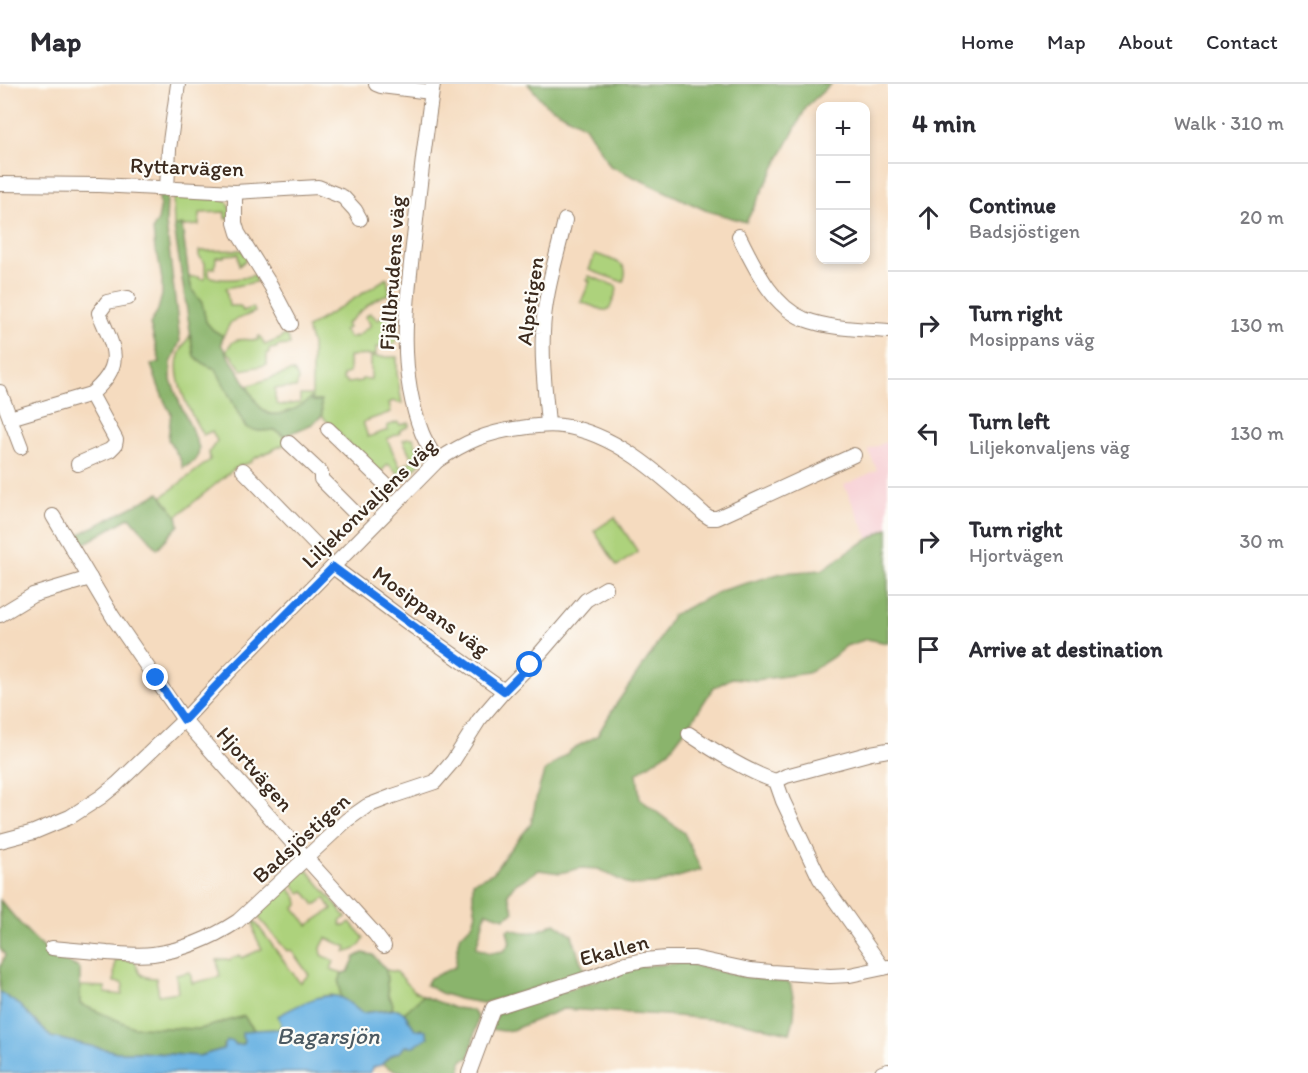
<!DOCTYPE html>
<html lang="en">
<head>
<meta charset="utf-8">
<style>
	:root { --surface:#fff; --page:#f2f2f3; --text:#2b2b33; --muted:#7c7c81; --line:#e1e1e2 }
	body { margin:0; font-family:Itim,sans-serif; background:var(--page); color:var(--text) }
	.controls { position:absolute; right:18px; top:18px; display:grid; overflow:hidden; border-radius:12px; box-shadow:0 3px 9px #0003 }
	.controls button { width:54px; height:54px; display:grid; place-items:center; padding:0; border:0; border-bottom:2px solid var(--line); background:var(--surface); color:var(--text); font:30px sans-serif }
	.stop { position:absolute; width:18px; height:18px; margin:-14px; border:4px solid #1a73e8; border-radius:50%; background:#fff }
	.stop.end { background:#1a73e8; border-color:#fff; box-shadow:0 2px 6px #0008 }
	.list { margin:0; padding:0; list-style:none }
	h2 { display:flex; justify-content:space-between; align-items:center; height:78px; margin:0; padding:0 24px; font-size:26px }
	h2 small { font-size:20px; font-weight:400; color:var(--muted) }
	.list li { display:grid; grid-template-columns:39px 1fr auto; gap:18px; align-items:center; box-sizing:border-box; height:108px; padding:0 24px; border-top:2px solid var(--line) }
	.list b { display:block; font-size:22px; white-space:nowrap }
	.list p { margin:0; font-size:20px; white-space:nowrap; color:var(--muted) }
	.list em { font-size:20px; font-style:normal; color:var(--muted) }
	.icon { flex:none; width:33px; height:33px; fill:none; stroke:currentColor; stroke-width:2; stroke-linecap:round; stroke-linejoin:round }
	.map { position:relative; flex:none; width:888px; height:989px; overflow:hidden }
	header { display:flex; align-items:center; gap:36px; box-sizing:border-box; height:84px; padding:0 30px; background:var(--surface); border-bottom:2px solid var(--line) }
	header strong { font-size:28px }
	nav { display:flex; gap:33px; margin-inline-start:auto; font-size:21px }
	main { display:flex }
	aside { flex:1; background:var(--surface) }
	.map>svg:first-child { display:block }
</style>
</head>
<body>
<header>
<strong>Map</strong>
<nav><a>Home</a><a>Map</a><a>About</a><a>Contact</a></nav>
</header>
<main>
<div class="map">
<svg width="888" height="989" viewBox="0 0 888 989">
	<rect width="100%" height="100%" fill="#fdfcf7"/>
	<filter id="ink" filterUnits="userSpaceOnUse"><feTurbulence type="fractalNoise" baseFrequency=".0167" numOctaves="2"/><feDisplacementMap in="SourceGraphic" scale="12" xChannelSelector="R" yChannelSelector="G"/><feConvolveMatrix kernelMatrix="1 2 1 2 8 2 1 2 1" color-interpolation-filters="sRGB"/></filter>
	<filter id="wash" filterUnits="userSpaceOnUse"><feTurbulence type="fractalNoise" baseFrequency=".008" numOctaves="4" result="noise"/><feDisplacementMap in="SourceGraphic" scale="24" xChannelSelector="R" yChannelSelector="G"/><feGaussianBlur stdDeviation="1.35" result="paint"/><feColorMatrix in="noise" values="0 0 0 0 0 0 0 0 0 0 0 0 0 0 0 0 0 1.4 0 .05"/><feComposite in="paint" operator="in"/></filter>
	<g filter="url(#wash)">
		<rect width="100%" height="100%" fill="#f5dbbf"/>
		<path fill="#f7cfd4" d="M888,357V444L869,455L844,401L877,386L868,366Z"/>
		<g fill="#add27c" stroke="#747e4d" stroke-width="1.5">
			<path d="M173,113L224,115L229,120L231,134H225V128L199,129V141L174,143Z"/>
			<path d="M242,166L247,175L239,182L238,170L224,171V173H216L215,184H209V192C223,198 240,195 255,191L256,198L226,204L229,222H240L243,227L253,223L255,228L231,238L223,252L213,246L206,238L202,219L192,206L189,193H199L200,195H205V179L199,172V167Z"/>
			<path d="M595,170C599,171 605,173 610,175C623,180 629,183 623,198L589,186Z"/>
			<path d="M589,192L616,202L617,206L610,224L607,226H603L581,218L590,197L587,196Z"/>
			<path d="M387,194L390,210C373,213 359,230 346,240L348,244L344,246L350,254L355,252L356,253L371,241L365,233L370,229L378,236L386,228L396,227V259L389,261L387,263H376V271L349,272V289L343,291V296L348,299L361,297L362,295H371V273H397V289L402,320L393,317L389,319L391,328L363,338L368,353L388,346L387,342L398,338L400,341L409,339V342L399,347L400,349L387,355L400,383L413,377L403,356L408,354H413L423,376L405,395L388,380L379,390L322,332L321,317H312V314C303,323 275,337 263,326C256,320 251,309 247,302L292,287C299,291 299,297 296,304H275V314L277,320C284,323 292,319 300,319V311H310L312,310V261L307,244Z"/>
			<path d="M190,251L194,272L206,281L216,285L245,343L259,347L275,346L289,357L283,361L255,374L249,379L241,381L234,385L177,432L162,413L210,376L209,368L217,357L212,347L203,351C191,331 171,295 179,271C181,264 187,257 190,251Z"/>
			<path d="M284,251L288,253L290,261L277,262V264L269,265V269H267V281L242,286L230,270L226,269C232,251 242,256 258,256V253L260,252L265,261L280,255Z"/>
			<path d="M615,433L638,468L617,482L594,447Z"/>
			<path d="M302,785L307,786L310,789L346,833L340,837L341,841L345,842L350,838L364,854C360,862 354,868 345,868L347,863L326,854L321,864L322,871L334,877L331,885L342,889L339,898L341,914C338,913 335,912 332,911C318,911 290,925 278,932L281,939L280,945L254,946L244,932L200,945L133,943L80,920V902L105,903V909L122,911L123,899L114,898L115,876H135C138,890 142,894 156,894L159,911L178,908L176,891L190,888L192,899L220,893L217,876L226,875L229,876L240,871L242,874L262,865L255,851L253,835L300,899L309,891L291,866L287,867L259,834L258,827L286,800L297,814L298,821L294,824L308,841L332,825L325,814L315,821L304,807L300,809L289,796Z"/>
			<path d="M386,886L397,888L414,907L423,912L404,929L398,925H392C393,919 392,915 388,911Z"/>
		</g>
		<g fill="#8ab46c" stroke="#626f45" stroke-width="1.5">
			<path d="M528,0H831L807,22L746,138L705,126L610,82L585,42L545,20Z"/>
			<path d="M163,109L167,113L166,140L180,257L171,279V296L180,320L196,355L199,364L198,371L195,377L183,384L180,375L168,355L171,329C162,316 157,297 151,281L160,278L150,240L158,226L162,211V196L158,172L155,166L153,145L158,136L160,126L159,112Z"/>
			<path d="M182,141L189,194L192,206L202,219L206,238L213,246L223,252L221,260C226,270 233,279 239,288C245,298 257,323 265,328C278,336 303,322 312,313V317H321L322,332L312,340L285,352L275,346L259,347L249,345L245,342L216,285L206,281L194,272L174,143Z"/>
			<path d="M159,409L177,432L179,441L157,465C149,453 139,445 130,433L77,464L72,454Z"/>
			<path d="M888,444V559L867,555L846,562L833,573L808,589L756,596L732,594L713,604L692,637L669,667L637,689L640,715L684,749L701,786L655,800L630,801L598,785L581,784L560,789L539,786L514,801L508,810L514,828L504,834L486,828L476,864L490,869L504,867L510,859L507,846L511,845C530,851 537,849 555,839L572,851L580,876L585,886L581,891L483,919L459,915L441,909L426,901L430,894L455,883L459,853L473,839L476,829L473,814V798L493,789L507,769L531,740L537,711L544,688L574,664L597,652L615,622L655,564L672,531L723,506L782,489L822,486L852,465Z"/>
			<path d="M0,816C17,836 33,856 54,872C62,877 72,879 80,885V920L133,943L200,945L244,932L254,946L249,948L244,960L224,961L223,965L199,972L139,968H117L51,953L19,921L0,908V884L5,871L0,864Z"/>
			<path d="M363,869L373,871L386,886L388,911L393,920L392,925L362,929L341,914L339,898L342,889L348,888L355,873Z"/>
			<path d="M684,879L747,893L790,899C795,921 797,927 790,949L741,938L665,931L563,925L512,946L503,947L490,945L498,929L618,889L641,882Z"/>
			<path d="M423,912L454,924L465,925L473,927L478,934L469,974L464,975L461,978V989H441L437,987L427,984L423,989C406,989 394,989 382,979L390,972L401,967L421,945H415C410,940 409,934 404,929Z"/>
		</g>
		<path fill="#6bb3e3" stroke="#536e80" stroke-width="1.5" d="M0,908L19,921L51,953L117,968H139L199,972L223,965L227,957H233L236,961L243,960L244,956L242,953V949L254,946L280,945L281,939L278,932C293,924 324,905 342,914C349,918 355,924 362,929L398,925L404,929L415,945L426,947L428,953L414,962H405L401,967L390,972L381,981L374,983L369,989H0Z"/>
	</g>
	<g filter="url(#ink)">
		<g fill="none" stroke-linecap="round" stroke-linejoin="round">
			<defs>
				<g id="minor">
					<path d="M376,0L381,2L431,8"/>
					<path d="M433,0C426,48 420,97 415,145C407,214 396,283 422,349C426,359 432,368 437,377"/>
					<path d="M0,100L99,101L235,108L318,103L343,113L355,126L360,135"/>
					<path d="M167,105L169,65L178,0"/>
					<path d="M235,108V139L238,149L271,202L291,240"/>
					<path d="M739,152C754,181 771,221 804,235C830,245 861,245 888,247"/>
					<path d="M0,308L21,363"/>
					<path d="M10,334L91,310C126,280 114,265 99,229L107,218L128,214"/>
					<path d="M548,341C546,311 541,280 543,249C544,210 557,173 565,136"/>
					<path d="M328,345L384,399"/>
					<path d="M289,359L321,389V395L355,429"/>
					<path d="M78,380L110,366L115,361L116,356L91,310"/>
					<path d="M243,386L320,465"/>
					<path d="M53,432L113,533L184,636L306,774L375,850L384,862"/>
					<path d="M333,483L407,538L504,607"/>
					<path d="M0,531L33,511L90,494"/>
					<path d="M689,650C713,666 749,689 776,697L783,717L820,795L883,884"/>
					<path d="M776,697L786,692L871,669L888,666"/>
					<path d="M0,757L34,748L70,733L101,713L117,700L184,636L230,587L437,377C465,358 487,348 521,344C534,342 549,340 562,342C617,349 664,394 704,430L710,434H717L854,371"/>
					<path d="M52,864C70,866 89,867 107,869C122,870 138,872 153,870C184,866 212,854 238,837L347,736L367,722L393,712L435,698L453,677L479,636L504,607L530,581L586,516L606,504"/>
					<path d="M469,989L493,924L594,892L621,881L644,876L667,874H694L750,886L771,888L830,892L850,891L888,883"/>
					<path d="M882,989L888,987"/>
				</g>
			</defs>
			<use href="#minor" stroke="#98826e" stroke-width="16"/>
			<use href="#minor" stroke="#fff" stroke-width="14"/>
		</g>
	</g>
	<g fill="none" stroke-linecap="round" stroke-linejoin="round" filter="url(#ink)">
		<path stroke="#1a73e8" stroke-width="8" d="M156,594L184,636L230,587L333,483L408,538L504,607L530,581"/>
	</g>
	<g text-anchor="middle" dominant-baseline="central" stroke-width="4.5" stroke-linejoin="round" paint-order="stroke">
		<g font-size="22" fill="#3b2a1e" stroke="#fdfcf7">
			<text transform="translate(187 83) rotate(2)">Ryttarvägen</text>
			<text transform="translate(392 189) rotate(-86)">Fjällbrudens väg</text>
			<text transform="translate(530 217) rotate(-82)">Alpstigen</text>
			<text transform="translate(369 419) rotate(-44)">Liljekonvaljens väg</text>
			<text transform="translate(431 527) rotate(36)">Mosippans väg</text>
			<text transform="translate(255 685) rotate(49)">Hjortvägen</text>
			<text transform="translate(301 754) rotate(-42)">Badsjöstigen</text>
			<text transform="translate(614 866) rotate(-15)">Ekallen</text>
		</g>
		<g font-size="24" font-style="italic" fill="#4c5a63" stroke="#fdfcf7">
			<text x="328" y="951">Bagarsjön</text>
		</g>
	</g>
</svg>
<div class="controls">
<button>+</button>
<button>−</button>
<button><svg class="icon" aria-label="layers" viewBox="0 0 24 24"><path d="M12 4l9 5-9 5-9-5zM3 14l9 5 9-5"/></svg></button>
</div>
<div class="stop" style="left:530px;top:581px"></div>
<div class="stop end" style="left:156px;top:594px"></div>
</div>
<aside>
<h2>4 min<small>Walk · 310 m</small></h2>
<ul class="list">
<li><svg class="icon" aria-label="ahead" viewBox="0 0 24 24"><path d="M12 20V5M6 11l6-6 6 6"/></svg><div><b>Continue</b><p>Badsjöstigen</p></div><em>20 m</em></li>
<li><svg class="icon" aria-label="right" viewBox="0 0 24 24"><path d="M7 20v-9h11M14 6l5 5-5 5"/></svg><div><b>Turn right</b><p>Mosippans väg</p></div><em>130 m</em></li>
<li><svg class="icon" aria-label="left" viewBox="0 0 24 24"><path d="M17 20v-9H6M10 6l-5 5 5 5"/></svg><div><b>Turn left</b><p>Liljekonvaljens väg</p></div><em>130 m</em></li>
<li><svg class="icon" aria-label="right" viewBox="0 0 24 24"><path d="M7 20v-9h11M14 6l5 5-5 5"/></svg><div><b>Turn right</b><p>Hjortvägen</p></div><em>30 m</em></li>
<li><svg class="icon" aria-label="arrive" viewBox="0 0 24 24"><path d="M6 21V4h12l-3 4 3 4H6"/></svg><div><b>Arrive at destination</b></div></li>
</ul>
</aside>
</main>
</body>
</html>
